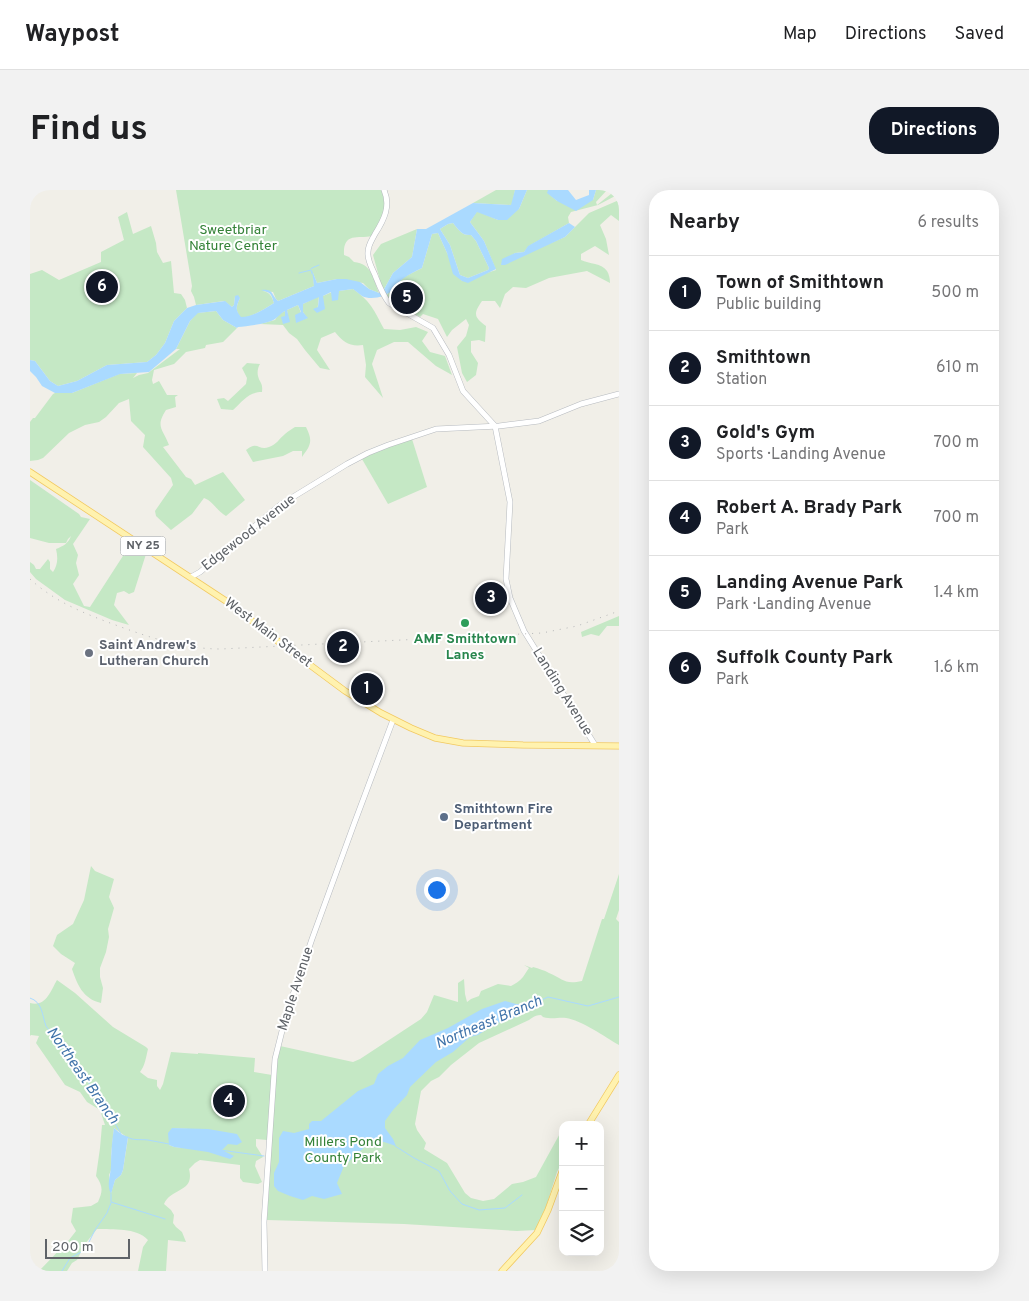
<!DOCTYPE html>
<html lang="en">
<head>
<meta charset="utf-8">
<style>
	:root { --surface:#fff; --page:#f2f2f2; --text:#202124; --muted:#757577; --line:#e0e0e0; --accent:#111827 }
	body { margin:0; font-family:Overpass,sans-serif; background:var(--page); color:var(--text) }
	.controls { position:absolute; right:15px; bottom:15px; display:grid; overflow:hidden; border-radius:10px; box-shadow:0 5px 20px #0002 }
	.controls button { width:45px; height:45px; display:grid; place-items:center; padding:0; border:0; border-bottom:1px solid var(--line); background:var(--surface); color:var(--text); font:25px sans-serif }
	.scale { position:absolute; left:15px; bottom:12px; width:85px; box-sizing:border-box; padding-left:5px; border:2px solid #5f6368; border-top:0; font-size:14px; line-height:18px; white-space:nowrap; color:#5f6368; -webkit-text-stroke:4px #fff; paint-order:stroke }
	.you { position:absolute; left:406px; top:699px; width:18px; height:18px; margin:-12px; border:4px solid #fff; border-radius:50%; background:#1a73e8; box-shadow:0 0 0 8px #1a73e833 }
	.badge { display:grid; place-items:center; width:32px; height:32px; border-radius:50%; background:var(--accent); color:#fff; font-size:16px; font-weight:700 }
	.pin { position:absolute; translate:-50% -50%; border:2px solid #fff; box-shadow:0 1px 5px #0006 }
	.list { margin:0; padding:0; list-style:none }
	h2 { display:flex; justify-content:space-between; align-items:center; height:65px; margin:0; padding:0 20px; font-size:21px }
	h2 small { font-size:16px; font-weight:400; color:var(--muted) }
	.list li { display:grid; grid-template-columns:32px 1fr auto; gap:15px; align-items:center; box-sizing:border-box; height:75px; padding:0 20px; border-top:1px solid var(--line) }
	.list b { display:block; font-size:19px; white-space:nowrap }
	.list p { margin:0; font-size:16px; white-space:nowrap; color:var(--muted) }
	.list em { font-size:16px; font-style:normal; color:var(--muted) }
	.icon { flex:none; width:28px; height:28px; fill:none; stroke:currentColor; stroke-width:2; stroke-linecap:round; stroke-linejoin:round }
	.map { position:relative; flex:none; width:589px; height:1081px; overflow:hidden; border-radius:20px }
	header { display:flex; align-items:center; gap:30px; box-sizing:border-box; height:70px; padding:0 25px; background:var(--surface); border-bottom:1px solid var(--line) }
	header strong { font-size:24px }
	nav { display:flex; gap:28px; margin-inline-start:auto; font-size:18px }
	.intro { display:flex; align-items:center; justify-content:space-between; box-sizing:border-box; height:120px; padding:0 30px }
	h1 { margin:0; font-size:35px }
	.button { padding:12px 22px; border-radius:20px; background:var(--accent); color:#fff; font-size:18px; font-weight:700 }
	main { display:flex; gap:30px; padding:0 30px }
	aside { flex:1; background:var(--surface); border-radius:20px; box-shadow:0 5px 20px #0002 }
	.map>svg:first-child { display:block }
</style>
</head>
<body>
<header>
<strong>Waypost</strong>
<nav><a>Map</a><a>Directions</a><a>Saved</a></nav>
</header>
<div class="intro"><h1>Find us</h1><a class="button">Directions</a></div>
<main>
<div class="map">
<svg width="589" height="1081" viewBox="0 0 589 1081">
	<rect width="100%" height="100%" fill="#f1efe8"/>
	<g fill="#c5e8c5" fill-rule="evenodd">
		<path d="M146,0H352C360,19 351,29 342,46C327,49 313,42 314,65L319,67L324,72C342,74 343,88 349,103L339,99L333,93L307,89L287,93L283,83L284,96L248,111L246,109L243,102L233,101C240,103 241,105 244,113C234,119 223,127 211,128C205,120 206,117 210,108L205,106L204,115L202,117L194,111L166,115L164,107L161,101L162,96Z"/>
		<path d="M466,0H485L482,15L443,13Z"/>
		<path d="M497,0H518V3L527,11L563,10L566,0H577L566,12L567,15L586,0H589V4L568,15L541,22L538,27L539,33L499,56L494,62L485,63L471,74L535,47L559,23L589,10V31L581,25L570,35L576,49L579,65L565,56L551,64V70C559,74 572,73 577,81C579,84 580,89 580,93L557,81L519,88L496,98L483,97L475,104L470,118L465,111H452C443,124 444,127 456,136L455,152L449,150L441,151V162L448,173L446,185L437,192L432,183L427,157L436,146L439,135L436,129L422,140L417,147L408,129L393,124L390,127L360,110L356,105L365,98L369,92L374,87L392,78L402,44L408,43L417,63L432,91L466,80L454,51L440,32L447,21L468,30L489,19Z"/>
		<path d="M97,22L103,44L121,36L126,53L127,62L133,73L141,71L144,103L151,104L155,110L157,118L144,131L135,153L126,165L117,172L77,175L47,191L28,196L20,191L5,171L0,170V84L12,80L29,90L71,72V62L94,50L88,27Z"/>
		<path d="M423,33C429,40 432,46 441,45L446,51L459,78L458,80L438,88L430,85L420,55L410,39L418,34Z"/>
		<path d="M387,39L382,67L363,83L353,101L343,65L351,54Z"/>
		<path d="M323,99C330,104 336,109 341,116C346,123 350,132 354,139L370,140L386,137L398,142L392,151L400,162L415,166L422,185L406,176L378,152H364L347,160L342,174L353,208L335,187L336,175L333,155C320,157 313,152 305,142L291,148L287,160L300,180L290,178L275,160L267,149L259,143L253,135L230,134L245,130L249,124L255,121L256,126L259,132L257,120L268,115L271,123L266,132L277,128L273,122V114L289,106L287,123L293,106L302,102Z"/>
		<path d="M186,121L193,130L207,138L193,152L176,155L175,158L156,162L144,174L124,180L122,190L123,194L129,191L137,205H148L145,207L146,217L136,220C125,237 133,239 139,255L133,257L156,287L161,289L165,295L193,282L215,310L196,326C187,321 183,311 174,308L162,324L141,340L126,326L125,321L143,295L141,288L113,257L115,245L101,231L99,209L89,213L76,227L69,232L55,235L39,243L13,268L8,270L0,271V232L3,228H5L23,204L25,203H42L89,184L107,183L103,188L109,185L118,183L150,159H146L160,131L167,123Z"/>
		<path d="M217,173L230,174C228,177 227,182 228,186C230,194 233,192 232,202C218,202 213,211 203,220L191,219L187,209L194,208L198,211L216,194L217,188L212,178Z"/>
		<path d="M265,237H276C283,251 281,255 272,267V261H263L253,266L223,272L216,260C228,250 228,261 239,257C246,255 249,249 255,244C258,241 262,239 265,237Z"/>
		<path d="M382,249L397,297L358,314L332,269L349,260Z"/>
		<path d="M0,290L49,324L51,327L60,329L43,354L48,365L46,373L49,385L43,394L54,416L60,417L100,355L116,364L104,402L99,404L94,401L87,403L84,415L99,435L82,430L35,410L6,389L0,382V372L4,375L6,379H10L18,369L20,372V379L23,382C28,375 28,367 26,359C33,356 38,354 41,346L38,349L36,353H19L0,348Z"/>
		<path d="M589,426V436H577L569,446L561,444L552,447L551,442Z"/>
		<path d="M61,676L65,681L84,689L79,707L84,718L78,739L79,747L76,762L70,778V787L73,798L71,813C53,809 47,794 42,779L45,773L31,764L23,756L27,745L43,734L54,710Z"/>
		<path d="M589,684V720L586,729L589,732V855C575,847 551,830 536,828C527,827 524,830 513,827L511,825C506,825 503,827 499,830L449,853L421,875L409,887L401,891L391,901L385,934L387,940L396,953L394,959L417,973L435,1003L441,1008L453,1011L464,1009L482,994L493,992L506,987L533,938V970L527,982L516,1017L506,1040L487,1041L374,1034L237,1030L246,870L250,856L323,872L330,869L391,829L397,822L404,805L428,812V793L434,789L435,804L437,812L441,809L449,806L451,801L468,794L481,796C485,794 490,791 493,787C495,784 496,782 499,778L494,775L502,778L503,777C509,779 514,780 519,783C534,789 534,795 552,791L572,729H574Z"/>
		<path d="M27,790L45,803L83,837L116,857L118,859C116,867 115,876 110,882L118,888L127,890V896L130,900L133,894L141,862L168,864V863L225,868L224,882L242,885L237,950L226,949V956L233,967L226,971L225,976L232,992L228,994L213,992L210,988V975L170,970L165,973L159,979C165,1003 142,997 134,1014L141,1020L144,1025L143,1033L146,1037L152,1042L156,1052L138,1050L136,1081H108L113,1057L118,1050C106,1037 83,1040 67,1039L55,1054L47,1070L42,1073L37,1081H0V1077L5,1075L10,1080L39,1050L46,1041L41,1032L43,1018L61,1016L68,1012C73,1001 73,996 66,986L70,958L72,935H75L70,920L57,912L50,902L35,895L6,853L9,846L1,845L0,846V813C16,817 20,802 27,790ZM84,938L98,948L93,980L91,985L85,990L81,1003L79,985L82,978L81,965ZM142,938L175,940L154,958L144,957L139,955Z"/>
	</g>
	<g fill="#aadaff" fill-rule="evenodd">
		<path d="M485,0H497L489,19L477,30H468L447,22L440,32L454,51L466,79L438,93L432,91L423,84L417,63L408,43L402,44L392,78C386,81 379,84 374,88C369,91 367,96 363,100C356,106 342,111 332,106C329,104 326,101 323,99L309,101L308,110L302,111L301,102L293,106L295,119L287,123L283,119L288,117L289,107L273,114V122L278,128L266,133L265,125L271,122L268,115L257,120L260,132L253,134L251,127L255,126V121C251,123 249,126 245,129C238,134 217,136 208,137L207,138L193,130L186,121L168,123L160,131L146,159L119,182L90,184L42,203H25L12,196L6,187L0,181V170L5,171L20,191L28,196L47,191L77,175L117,172L126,165L135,153L144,131L157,118L166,115L195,111L202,117L204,115L205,106L208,105L210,108C206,117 205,120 211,127C223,127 234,119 244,113C241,103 241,103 231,100C244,98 241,105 248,111L284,96L282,80L287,93L307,89H316L330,92L339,99L349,103L353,101L363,83L382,67L387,39H396L443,13L481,15ZM423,33C429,40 432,46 441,45L446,51L459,78L458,80L438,88L430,85L420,55L410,39L418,34Z"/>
		<path d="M518,0H538L546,10L559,5V0H566L563,10L546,21L527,11L517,3Z"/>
		<path d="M539,33L545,37L535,47L475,75H471L472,69L485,63L494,62L498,56Z"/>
		<path d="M475,811L486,814H502L505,818L495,821L482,829L467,833L448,845L440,847L423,862L406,872L380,897L377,905L363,920L355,931V938L363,949L366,956L354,952H340L314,976L307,993L312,1004L294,1009L282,1006L273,1010L260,1006L248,1001L244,996V983L249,972V948L253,941L264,943L279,939V934L282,931H291L328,901L344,894L348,884L358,876L373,868L390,850L418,838L452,819Z"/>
		<path d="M84,938L91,944L98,947L93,980L91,985L85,990L81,1004C76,994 81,985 81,975C81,963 82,950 84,938Z"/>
		<path d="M142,938L178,939L207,944L212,952L207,955L198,954L192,960L204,966L200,969L178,962L144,957L139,955L138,943Z"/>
	</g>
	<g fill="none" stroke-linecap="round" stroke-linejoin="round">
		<g stroke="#aadaff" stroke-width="1">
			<path d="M281,79L282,78L289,75"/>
			<path d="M269,83L281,80L282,84"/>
			<path d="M0,808C13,812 12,826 16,836L74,913L91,944"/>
			<path d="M501,815L518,807L558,816L589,807"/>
			<path d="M97,947C104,951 110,949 118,950C125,951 132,953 139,954"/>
			<path d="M365,956L384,968L409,981L420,1001L432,1014L449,1020L475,1018L492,1005"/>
			<path d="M190,960L234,966"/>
			<path d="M81,1004V1012L135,1029"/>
			<path d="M32,1081L40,1068L55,1060L65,1040L77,1023L81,1013"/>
		</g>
		<defs>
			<g id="secondary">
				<path d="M354,0C361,16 354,30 345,44C342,50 338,55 338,62C337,70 342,78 345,85C349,95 352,104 359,113L403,138L419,165L433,201L465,236L480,312L476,389L480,408L494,441L565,555"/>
				<path d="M161,387L170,382L250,315L317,274L338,263L358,255L406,239L469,236L509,231L551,214L589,204"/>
				<path d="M235,1081L234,1032L245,869L256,825L282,749L324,634L363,530"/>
			</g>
			<g id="primary">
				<path d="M0,282L202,415L249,452L315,501L351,523L381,538L405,548L433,553L493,555L589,556"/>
				<path d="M558,935L589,885"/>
				<path d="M472,1081L507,1043L518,1020L533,979"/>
			</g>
		</defs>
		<use href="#secondary" stroke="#b6babf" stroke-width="6"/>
		<use href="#primary" stroke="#f2c960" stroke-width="7"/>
		<use href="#secondary" stroke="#fff" stroke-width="5"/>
		<use href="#primary" stroke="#fff2af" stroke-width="5.5"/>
		<path stroke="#b6b7b8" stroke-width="1" stroke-dasharray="1 6" stroke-linecap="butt" d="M0,389C26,413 58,425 91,437C124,449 156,459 191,459L512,443L547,436L589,421"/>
	</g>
	<circle fill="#2e9e5b" stroke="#fff" stroke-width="2" cx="435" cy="433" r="5"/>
	<circle fill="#6b7280" stroke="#fff" stroke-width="2" cx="59" cy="463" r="5"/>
	<circle fill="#5c6f8a" stroke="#fff" stroke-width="2" cx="414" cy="627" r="5"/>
	<g text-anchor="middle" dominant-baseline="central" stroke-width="4" stroke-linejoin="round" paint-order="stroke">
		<rect fill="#fff" stroke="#8f9295" stroke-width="1" x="90.5" y="346.5" width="45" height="19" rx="4"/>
		<g font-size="12" font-weight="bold" fill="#5f6368">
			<text x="113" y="356">NY 25</text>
		</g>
		<g font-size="14" fill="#348238" stroke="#fff">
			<text x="203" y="40">Sweetbriar<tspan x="203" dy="16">Nature Center</tspan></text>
			<text x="313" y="952">Millers Pond<tspan x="313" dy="16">County Park</tspan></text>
		</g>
		<g font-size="14" fill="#5f6368" stroke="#fff">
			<text transform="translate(219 343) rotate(-38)">Edgewood Avenue</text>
			<text transform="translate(238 443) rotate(37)">West Main Street</text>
			<text transform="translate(532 502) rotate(58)">Landing Avenue</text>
			<text transform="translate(266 799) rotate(-72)">Maple Avenue</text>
		</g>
		<g font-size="14" font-weight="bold" fill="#27864d" stroke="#fff">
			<text x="435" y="449">AMF Smithtown<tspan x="435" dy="16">Lanes</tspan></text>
		</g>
		<g font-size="14" font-weight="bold" fill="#5b616d" stroke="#fff" text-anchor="start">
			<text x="69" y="455">Saint Andrew's<tspan x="69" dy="16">Lutheran Church</tspan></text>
		</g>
		<g font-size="14" font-weight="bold" fill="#4e5e75" stroke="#fff" text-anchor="start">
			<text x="424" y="619">Smithtown Fire<tspan x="424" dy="16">Department</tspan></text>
		</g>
		<g font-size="15" font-style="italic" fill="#4174aa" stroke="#fff">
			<text transform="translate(459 833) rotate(-23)">Northeast Branch</text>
			<text transform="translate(52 886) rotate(55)">Northeast Branch</text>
		</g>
	</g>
</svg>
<div class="controls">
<button>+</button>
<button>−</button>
<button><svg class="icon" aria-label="layers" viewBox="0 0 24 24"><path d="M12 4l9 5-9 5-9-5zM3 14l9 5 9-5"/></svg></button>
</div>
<div class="scale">200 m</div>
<div class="you"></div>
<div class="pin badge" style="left:337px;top:499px">1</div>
<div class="pin badge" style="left:313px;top:457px">2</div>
<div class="pin badge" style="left:461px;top:408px">3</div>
<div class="pin badge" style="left:199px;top:911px">4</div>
<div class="pin badge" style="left:377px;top:108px">5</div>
<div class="pin badge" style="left:72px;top:97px">6</div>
</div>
<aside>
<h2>Nearby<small>6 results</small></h2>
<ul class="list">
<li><span class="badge">1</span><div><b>Town of Smithtown</b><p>Public building</p></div><em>500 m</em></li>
<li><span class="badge">2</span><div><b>Smithtown</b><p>Station</p></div><em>610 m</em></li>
<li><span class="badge">3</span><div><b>Gold's Gym</b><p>Sports · Landing Avenue</p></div><em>700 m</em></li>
<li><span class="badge">4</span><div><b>Robert A. Brady Park</b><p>Park</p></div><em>700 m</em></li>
<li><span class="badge">5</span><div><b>Landing Avenue Park</b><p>Park · Landing Avenue</p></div><em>1.4 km</em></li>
<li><span class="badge">6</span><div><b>Suffolk County Park</b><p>Park</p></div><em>1.6 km</em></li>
</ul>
</aside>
</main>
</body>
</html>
